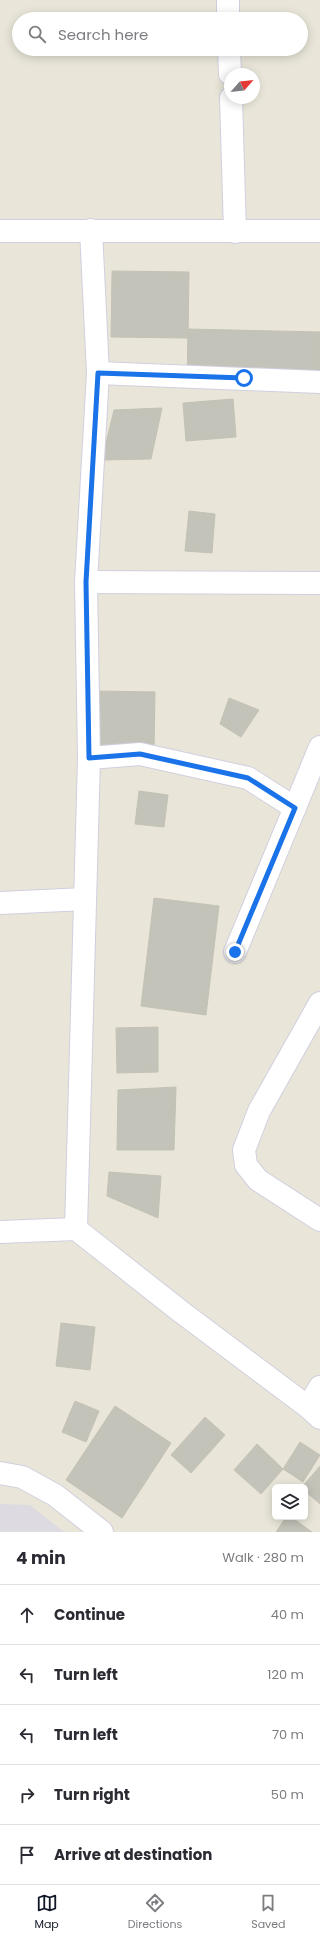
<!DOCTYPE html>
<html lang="en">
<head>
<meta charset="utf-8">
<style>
	:root { --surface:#fff; --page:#f2f2f3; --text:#2b2b33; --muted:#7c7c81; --line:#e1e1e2; --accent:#111827 }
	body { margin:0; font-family:Poppins,sans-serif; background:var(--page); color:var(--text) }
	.controls { position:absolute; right:12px; bottom:12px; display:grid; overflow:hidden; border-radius:6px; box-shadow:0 2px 10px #0003 }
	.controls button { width:36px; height:36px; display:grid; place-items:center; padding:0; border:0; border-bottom:1px solid var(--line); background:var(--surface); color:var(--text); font:20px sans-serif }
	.compass { position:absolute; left:224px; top:68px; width:36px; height:36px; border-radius:50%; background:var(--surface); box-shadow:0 2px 10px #0003; rotate:63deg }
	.stop { position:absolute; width:12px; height:12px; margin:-9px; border:3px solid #1a73e8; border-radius:50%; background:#fff }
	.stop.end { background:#1a73e8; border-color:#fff; box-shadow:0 1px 4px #0008 }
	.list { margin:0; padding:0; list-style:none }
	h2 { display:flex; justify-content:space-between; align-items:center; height:52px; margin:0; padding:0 16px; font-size:17px }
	h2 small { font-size:13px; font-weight:400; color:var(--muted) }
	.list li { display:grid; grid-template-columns:26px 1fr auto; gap:12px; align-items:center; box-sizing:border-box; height:60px; padding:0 16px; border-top:1px solid var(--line) }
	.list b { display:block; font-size:15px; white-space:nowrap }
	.list em { font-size:13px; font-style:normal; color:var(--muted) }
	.icon { flex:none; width:22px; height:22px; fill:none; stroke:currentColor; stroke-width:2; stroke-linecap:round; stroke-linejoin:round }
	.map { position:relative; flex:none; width:320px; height:1532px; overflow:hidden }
	.search { position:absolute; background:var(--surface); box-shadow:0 2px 10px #0003; left:12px; right:12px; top:12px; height:44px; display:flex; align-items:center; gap:10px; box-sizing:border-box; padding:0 14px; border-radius:22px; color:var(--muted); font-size:15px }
	.sheet { height:352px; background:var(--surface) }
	nav { display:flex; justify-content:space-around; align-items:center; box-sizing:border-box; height:56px; border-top:1px solid var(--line); background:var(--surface); font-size:11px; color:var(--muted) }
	nav a { display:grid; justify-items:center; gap:2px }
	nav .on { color:var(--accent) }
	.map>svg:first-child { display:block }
</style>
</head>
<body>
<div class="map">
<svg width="320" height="1532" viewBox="0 0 320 1532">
	<rect width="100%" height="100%" fill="#e9e6d9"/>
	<path fill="#dedae1" d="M0,1504L30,1505L64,1532H0Z"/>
	<g fill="#c4c3b9" stroke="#c3c2b4">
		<path d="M112,271L189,272L188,338L111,337Z"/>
		<path d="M188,329L320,332V391L187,387Z"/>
		<path d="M233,399L236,437L186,441L183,403Z"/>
		<path d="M162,408L151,459L102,460L114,410Z"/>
		<path d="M189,511L215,514L212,553L185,551Z"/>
		<path d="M98,691L155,692L154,750L98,749Z"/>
		<path d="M229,698L259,710L241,737L220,724Z"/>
		<path d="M139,791L168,795L164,827L135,824Z"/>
		<path d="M154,898L219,906L206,1015L141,1006Z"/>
		<path d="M158,1027V1072L117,1073L116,1028Z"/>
		<path d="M176,1087L174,1150H117L118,1090Z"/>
		<path d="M109,1172L161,1176L158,1218L107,1196Z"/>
		<path d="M61,1323L95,1327L90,1370L56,1366Z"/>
		<path d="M75,1401L99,1411L86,1442L62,1432Z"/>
		<path d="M115,1406L171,1443L122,1518L66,1480Z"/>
		<path d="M205,1417L225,1435L191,1473L171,1455Z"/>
		<path d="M300,1442L320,1455L303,1482L283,1469Z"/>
		<path d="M257,1444L283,1469L261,1494L234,1470Z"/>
		<path d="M320,1466V1504L305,1491V1487H302Z"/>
		<path d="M286,1517H291L312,1532H276Z"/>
	</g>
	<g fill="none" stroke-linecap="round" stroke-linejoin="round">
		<defs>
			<g id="minor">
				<path d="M228,0V19"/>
				<path d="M229,49L230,74"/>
				<path d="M231,98L235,232"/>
				<path d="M0,231H320"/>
				<path d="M98,373L320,382"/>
				<path d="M86,582L320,583"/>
				<path d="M89,758L140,754L248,778L295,808"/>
				<path d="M0,903L85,899"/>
				<path d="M235,952L320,747"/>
				<path d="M320,1003L259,1111L244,1150L246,1165L258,1180L320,1220"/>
				<path d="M76,1229L89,758L86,582L98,373L91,230"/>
				<path d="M0,1232L76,1229L180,1311L308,1407L320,1418"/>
				<path d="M308,1407L320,1387"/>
				<path d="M0,1473L22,1477L55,1495L102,1532"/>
			</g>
		</defs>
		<use href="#minor" stroke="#d1cfdf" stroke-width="24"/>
		<use href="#minor" stroke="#fff" stroke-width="22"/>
	</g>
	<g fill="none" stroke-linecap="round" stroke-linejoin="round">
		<path stroke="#1a73e8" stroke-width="5" d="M235,952L295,808L248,778L140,754L89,758L86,582L98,373L244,378"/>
	</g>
</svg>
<div class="controls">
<button><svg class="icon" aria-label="layers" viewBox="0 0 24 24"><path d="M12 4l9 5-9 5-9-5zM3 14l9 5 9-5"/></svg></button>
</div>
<svg class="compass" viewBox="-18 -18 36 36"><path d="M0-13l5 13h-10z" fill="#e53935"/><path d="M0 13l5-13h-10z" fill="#7c7c81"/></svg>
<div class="stop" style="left:244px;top:378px"></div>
<div class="stop end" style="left:235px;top:952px"></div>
<div class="search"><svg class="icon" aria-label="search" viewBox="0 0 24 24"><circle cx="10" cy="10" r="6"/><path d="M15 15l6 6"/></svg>Search here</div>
</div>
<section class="sheet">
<h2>4 min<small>Walk · 280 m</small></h2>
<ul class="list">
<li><svg class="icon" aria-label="ahead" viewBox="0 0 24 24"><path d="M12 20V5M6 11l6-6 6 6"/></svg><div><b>Continue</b></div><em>40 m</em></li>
<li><svg class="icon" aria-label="left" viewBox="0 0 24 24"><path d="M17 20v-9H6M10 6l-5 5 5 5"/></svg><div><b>Turn left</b></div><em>120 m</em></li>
<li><svg class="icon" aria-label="left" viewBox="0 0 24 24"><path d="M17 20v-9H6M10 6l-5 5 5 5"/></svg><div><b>Turn left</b></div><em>70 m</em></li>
<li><svg class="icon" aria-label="right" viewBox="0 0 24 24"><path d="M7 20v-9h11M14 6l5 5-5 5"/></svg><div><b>Turn right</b></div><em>50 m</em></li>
<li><svg class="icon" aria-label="arrive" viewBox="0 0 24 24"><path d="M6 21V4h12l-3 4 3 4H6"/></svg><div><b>Arrive at destination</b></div></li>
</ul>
</section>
<nav>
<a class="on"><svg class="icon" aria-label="map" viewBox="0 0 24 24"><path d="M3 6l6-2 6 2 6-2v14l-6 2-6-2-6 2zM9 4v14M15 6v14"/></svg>Map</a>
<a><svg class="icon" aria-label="directions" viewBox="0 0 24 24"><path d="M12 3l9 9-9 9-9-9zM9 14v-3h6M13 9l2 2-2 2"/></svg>Directions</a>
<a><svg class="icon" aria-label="saved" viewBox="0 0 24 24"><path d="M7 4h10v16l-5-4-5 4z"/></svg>Saved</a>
</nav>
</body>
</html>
